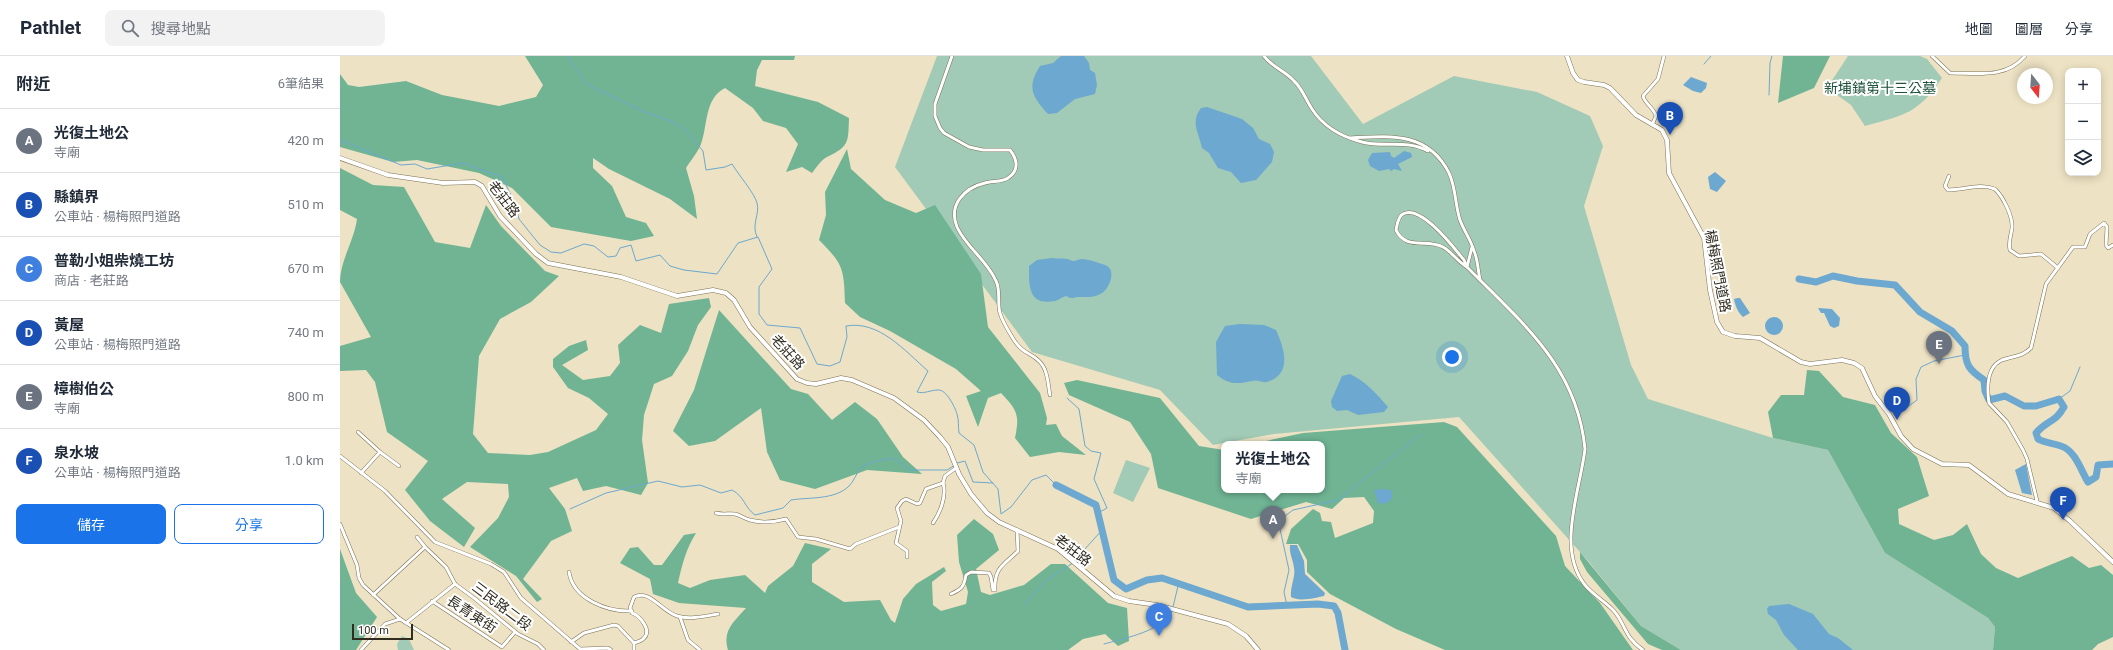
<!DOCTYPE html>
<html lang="zh-TW">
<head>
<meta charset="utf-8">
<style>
	:root { --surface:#fff; --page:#f2f2f3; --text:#1f2937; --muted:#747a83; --line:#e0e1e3; --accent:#1a73e8 }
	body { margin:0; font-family:Roboto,"Noto Sans TC",sans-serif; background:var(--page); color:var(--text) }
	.controls { position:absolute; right:12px; top:12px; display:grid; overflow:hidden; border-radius:8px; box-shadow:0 2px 10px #0003 }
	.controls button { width:36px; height:36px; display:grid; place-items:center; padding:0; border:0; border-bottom:1px solid var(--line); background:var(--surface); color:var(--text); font:20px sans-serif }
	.compass { position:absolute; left:1677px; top:12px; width:36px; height:36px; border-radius:50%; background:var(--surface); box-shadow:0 2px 10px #0003; rotate:163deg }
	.scale { position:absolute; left:12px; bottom:10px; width:61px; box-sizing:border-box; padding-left:4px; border:2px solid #302c20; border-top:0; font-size:11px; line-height:14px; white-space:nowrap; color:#302c20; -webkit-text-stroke:3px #fff; paint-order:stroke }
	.you { position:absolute; left:1112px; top:301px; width:14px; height:14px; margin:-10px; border:3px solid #fff; border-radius:50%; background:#1a73e8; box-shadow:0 0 0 6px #1a73e833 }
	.badge { display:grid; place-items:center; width:26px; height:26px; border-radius:50%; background:var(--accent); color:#fff; font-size:13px; font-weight:700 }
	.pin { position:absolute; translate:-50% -33px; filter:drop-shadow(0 1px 2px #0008) }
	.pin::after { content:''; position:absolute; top:21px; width:14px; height:12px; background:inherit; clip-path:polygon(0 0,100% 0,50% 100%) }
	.popup { position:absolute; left:881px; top:385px; width:104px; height:52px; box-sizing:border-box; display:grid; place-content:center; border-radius:8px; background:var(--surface); filter:drop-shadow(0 1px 3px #0005); font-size:13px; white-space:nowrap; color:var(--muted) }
	.popup b { font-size:15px; color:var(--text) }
	.popup::after { content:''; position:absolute; left:50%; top:100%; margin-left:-8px; border:8px solid transparent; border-top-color:var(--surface) }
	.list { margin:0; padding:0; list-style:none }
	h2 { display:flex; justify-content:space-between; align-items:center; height:52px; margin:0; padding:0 16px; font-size:17px }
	h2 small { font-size:13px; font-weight:400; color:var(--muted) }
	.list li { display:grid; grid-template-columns:26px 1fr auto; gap:12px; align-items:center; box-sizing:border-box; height:64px; padding:0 16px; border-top:1px solid var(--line) }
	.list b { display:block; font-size:15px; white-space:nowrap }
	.list p { margin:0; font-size:13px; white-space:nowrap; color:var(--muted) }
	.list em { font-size:13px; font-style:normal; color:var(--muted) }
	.actions { display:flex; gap:8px; padding:12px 16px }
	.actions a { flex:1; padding:9px 0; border:1px solid var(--accent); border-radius:8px; text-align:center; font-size:14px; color:var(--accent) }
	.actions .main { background:var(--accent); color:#fff }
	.icon { flex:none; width:22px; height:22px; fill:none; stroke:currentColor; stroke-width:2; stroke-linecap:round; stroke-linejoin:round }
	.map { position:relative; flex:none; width:1773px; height:594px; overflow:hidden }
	header { display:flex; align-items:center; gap:24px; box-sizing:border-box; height:56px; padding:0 20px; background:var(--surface); border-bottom:1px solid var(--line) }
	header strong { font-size:19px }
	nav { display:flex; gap:22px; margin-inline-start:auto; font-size:14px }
	.search { width:280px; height:36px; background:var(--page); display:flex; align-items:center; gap:10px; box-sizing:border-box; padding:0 14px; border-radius:8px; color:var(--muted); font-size:15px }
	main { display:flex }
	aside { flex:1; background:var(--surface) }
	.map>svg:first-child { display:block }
</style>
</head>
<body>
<header>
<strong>Pathlet</strong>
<div class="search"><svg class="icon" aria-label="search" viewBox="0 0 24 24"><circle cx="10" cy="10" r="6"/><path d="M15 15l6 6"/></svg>搜尋地點</div>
<nav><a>地圖</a><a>圖層</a><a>分享</a></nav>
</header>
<main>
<aside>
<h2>附近<small>6筆結果</small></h2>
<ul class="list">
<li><span class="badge" style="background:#6b7280">A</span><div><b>光復土地公</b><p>寺廟</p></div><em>420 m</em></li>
<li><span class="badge" style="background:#1a4fb4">B</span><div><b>縣鎮界</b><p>公車站 · 楊梅照門道路</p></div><em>510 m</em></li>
<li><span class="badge" style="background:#3f7fe0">C</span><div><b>普勒小姐柴燒工坊</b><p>商店 · 老莊路</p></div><em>670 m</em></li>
<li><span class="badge" style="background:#1a4fb4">D</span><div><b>黃屋</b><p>公車站 · 楊梅照門道路</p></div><em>740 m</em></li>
<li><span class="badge" style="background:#6b7280">E</span><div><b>樟樹伯公</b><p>寺廟</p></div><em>800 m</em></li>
<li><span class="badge" style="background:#1a4fb4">F</span><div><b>泉水坡</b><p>公車站 · 楊梅照門道路</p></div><em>1.0 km</em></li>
</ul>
<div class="actions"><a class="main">儲存</a><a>分享</a></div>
</aside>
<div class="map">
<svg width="1773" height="594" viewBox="0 0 1773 594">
	<rect width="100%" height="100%" fill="#ede2c3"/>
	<g fill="#a1cbb6">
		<path d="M597,0H971L1023,68L1114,20L1197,36L1250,60L1263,90L1244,150L1291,309L1308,343L1433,382L1488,394L1545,497L1648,562L1655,571L1653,594H1341L1301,570L1249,506L1119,361L934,378L873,389L820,334L692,296L555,111Z"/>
		<path d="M1508,0H1580L1587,3L1602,22C1578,58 1564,59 1525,70L1511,49L1487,32Z"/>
		<path d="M786,404L810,412L793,446L773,437Z"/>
		<path d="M62,580L69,583L74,594H58L57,588Z"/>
	</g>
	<g fill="#70b494">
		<path d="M185,0H455L454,4H422L417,14L415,30L478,46L509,62C508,86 510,90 487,101C481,104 476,112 472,117L462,111L446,116L458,88L446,72L423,65L413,52L385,32C364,43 368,69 361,88C358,96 351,104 346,112L354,140L357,163L330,143L269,113L253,102V112L272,130L286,161L306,167L314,180L291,185L211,171L172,132L139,117L77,104L53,106L0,91V18L8,29L19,31L66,25L102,39L159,50L196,41L203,29Z"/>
		<path d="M1443,0H1490L1474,32L1438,47Z"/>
		<path d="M507,93L511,113L545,144L576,157L595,149L641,218L648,271L700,337L707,362L706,369L716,368L722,380L746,399L719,396L690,401L675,382C680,358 677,354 661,337L648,342L638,371L626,340L641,335L616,313L550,275L520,261L505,247C504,212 503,208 479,184L486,159L485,136Z"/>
		<path d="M0,112L33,129L64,131L95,186L130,192L146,149L161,170L205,215L219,220L191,246L160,263L139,300L133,378L148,397L190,399L208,396L256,374L268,358L249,342L228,332L213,311V303L229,290L246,284L248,294L222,309L243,324L270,320L280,307L278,289L300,269L321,277L329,248L369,242L371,251L358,269L348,295L332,320L314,328L304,359L302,384L308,427L301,439L266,430L243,435L237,422L209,432L225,453L232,475L211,485L183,523L202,543L197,546L176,520L130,491L158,462L169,441L168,428L127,426L102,443L135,472L124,491L90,465L65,434L88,405L47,376L35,326L26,314L0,315V290L31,281L0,226C0,205 14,185 17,163L0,154Z"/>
		<path d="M379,254L451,333L468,338L492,364L515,346L537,363L563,401L582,418L527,414L475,433L440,424L427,396L421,352L375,385L349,390L333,375L354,334Z"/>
		<path d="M1467,314L1479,315L1503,341L1535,349L1551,377L1577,401L1589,440L1558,453L1559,468L1594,484L1613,479L1627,468L1641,498L1656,512L1678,522L1732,500L1749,512L1761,509L1773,519V581L1758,588L1752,594H1653L1655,571L1648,562L1545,497L1488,394L1433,382L1428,356L1441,339H1464Z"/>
		<path d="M737,324L820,342L859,390L884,394V434H982V388H912L963,377L1104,366L1117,371L1216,480L1225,510L1260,547L1293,594H1105L1056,573L990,538L967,516V504L958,488H946L951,473L973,453L980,457L982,465L991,466L995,482L1033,467L1034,455L1024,441L1004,442L992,453L966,446L911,463L818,432L811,398L790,366L729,339L724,327Z"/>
		<path d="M634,463L653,478L659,494L636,513L641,536L650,539L684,529L711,508H725L768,547L787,552L789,585L778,590L765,578L743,583L728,594H388C382,574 394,566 406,552L339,547L313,538L310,523L280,507L290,492L298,491L314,509H322L344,479L356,477C346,493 342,509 338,527L350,532L370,524L405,519L425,537L428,530L453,510L465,487L491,493L472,508V526L504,546L540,544L551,564L555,567L563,543L576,528L604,511L606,515L592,526L593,549L601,555L626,548L628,536L619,506L617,479Z"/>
		<path d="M0,493L16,537L37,561L16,594H0Z"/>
		<path d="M1240,496L1301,570L1341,594H1322L1308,588L1247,516L1240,503Z"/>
	</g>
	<g fill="#6ca8cf">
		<path d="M721,0H744L749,7L750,14L755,17L757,29L755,38L735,43L717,57L708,58C693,41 686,32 700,10L713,7Z"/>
		<path d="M1351,21L1367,27L1366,32L1361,37L1353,35L1343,29Z"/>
		<path d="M867,51L902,63L913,72L919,83L930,88L934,96L932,106L916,124L901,127L891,116L878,112L869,97L862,92C859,77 850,66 861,52Z"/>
		<path d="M1064,95L1071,97L1072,101L1058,108L1062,115L1054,113L1051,115L1049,113L1039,115L1030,110L1028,104L1032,97L1050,96L1051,100L1054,102Z"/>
		<path d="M1375,116L1386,125L1377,136L1370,133L1368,121Z"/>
		<path d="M712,202C717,203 722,202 727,203C729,203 731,205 733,205C736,205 739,203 742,203C748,203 759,207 765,209C777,213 770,232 762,237C754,242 746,241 738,241C732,242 732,243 726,240C722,241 719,244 715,245C688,250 689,230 689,210L697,204Z"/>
		<path d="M1398,242H1400L1410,257L1403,261C1398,257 1395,249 1394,243Z"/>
		<path d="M1478,252L1492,253L1500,262L1499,270L1494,272L1490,270L1484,257H1481Z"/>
		<circle cx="1434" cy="270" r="9"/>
		<path d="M900,268L924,269L936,274C944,292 953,318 927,326C922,327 917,323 912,325C898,328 889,329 877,319L876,286L885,270Z"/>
		<path d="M1010,318C1025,325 1037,338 1048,351L1044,356L1018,359L1007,354L997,355L992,351L991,345L1002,320Z"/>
		<path d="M1686,408L1692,439L1682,437L1675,414Z"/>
		<path d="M1045,433L1052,435V442C1049,446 1044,449 1038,447L1034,434Z"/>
		<path d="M950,489H957L964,505L965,518L985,537L984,540C975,542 959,546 951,541C950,530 956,520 954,512C953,503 949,498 950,489Z"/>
		<path d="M1449,548L1473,558L1489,578L1498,582L1513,594H1458L1444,579L1436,564L1428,558L1427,553L1429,550Z"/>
	</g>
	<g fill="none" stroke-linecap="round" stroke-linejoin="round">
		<g stroke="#6ca8cf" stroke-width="1">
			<path d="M227,0L246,28L305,56L333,66L346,75L363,95L366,114L385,111L392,108C398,118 415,138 417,147C420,159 411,168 417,181"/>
			<path d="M1364,8L1371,0"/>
			<path d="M1429,39L1430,7L1432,0"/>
			<path d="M0,84L61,109L75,108L87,113L123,107L162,121L175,147L179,163L200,189L211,196L221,197L244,188L254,190L268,201L276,200L280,192L291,189L296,205L320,199L330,210L344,214L377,218L398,187L418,181L432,213L419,231V258L427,269L460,272L477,308L490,310L500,306L507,281L506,270C539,264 565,295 588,315L577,336C585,338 590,334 598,334C606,333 615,351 617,358C619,364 618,371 619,377L634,389L643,416L658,433L661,458L671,451L692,424L706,419L716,429"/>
			<path d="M727,342L739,353L745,390L751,395L761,397L754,423L767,452L758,457"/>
			<path d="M1719,343L1730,335L1740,311"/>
			<path d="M1559,357L1577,344L1576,323L1581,311L1594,305L1625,299"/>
			<path d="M617,407L625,405L633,426L653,427"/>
			<path d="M230,453L266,437L318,425L342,431L360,429L381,437L392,434C405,441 404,451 415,459L443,452L451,444C470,441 493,444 508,431C514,426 516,417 521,412C528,405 544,404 553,402L570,414H607L615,409"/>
			<path d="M735,504L763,473"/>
			<path d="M685,549L705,525L733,507"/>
			<path d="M947,550L944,536L949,514L940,473L941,463L953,454L998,444L1081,378"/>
			<path d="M833,551L839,526"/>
			<path d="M764,588C782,583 827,574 832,554"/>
		</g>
		<g stroke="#6ca8cf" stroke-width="7">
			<path d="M1459,223L1476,226L1493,220L1517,225L1555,229L1580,256L1612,275L1625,290C1625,309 1629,314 1644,324L1645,335L1649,344L1665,340L1684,350H1696L1719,343L1724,351C1715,367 1707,364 1696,377L1698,383C1705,387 1713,387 1721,390C1736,395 1741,415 1748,426L1756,421L1758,409L1773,408"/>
			<path d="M716,429L756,449L774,524L786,533L807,524L822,522L908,551L978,548L994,550L998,557L1005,594"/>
		</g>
		<defs>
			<g id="minor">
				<path d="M612,0L595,48V60L600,72L604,77L629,91L643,94H670C677,103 680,114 668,122C663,126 652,125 645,127C624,132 608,149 617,171C626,191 647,204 656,225C661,235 657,247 660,257C663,267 669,276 674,284C683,298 690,296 699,305C708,313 708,329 710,339"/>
				<path d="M924,0C932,11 945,15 954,25C962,32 966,44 972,53C983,70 1002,81 1022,86C1043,92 1067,83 1088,95"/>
				<path d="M1592,0L1610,17C1637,17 1666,23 1685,0"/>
				<path d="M1312,69L1316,60C1314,52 1305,48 1303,40L1318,23L1324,0"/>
				<path d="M1010,82C1049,80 1088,75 1109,117C1116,132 1115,149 1120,164C1124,175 1131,184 1134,195C1138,204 1138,215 1140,224"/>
				<path d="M1609,120L1605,130L1608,134C1624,134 1640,127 1655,133C1663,141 1673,160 1672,172C1671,180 1668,186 1670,194L1679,200L1701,198L1718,212"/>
				<path d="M1127,211L1124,204C1114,192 1081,148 1063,158C1058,160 1057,169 1056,174C1066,195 1087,182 1103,191C1112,196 1118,206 1127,211C1182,267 1237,310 1245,393C1240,435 1216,493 1245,529C1253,539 1266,546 1274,555C1286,569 1284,581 1303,594"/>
				<path d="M1127,211L1132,191"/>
				<path d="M18,376L40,396L59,410"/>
				<path d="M0,400L45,435L95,486L151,508L164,516L181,542L240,593L268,592L271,594"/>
				<path d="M21,417L40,396"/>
				<path d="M1697,445L1687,403L1683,394L1667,366L1649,347C1647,333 1646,311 1662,304C1673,300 1682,301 1691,292L1706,228L1733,191H1745L1750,178L1764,167L1767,171L1766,189L1768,192L1773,189"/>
				<path d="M376,457C384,459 388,457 395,458C400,459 405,463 410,464C421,467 435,466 446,463L458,481L476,483L510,493L516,488L559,471"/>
				<path d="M593,467C600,457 607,440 603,427"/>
				<path d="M0,468L17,509L19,522L23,529L60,563L109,594"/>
				<path d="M77,481L85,491L106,511L115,528L134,542L178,578L198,588L204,594"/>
				<path d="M567,501V495L556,487L561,465L557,452L562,445L566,443L577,448L580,447L586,433L603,427L605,420L616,412"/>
				<path d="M229,516C233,543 267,556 292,555"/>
				<path d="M611,538C622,533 624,531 626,519L631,516L649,517L651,521L653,534H655C654,511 664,509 678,495L677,474"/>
				<path d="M33,539L85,491"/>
				<path d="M92,545L162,591L175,576"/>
				<path d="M340,561L348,584L360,594"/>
				<path d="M66,567L115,528"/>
				<path d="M231,586L244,577L274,569L278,570L294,587"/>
				<path d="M21,594L45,568L60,563"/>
				<path d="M294,594V587C297,586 301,585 303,583C313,575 300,560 292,557L290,552L294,541C310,533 321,555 337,560C349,564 366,560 378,558"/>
			</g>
			<g id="tertiary">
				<path d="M1227,0L1233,17L1238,24L1244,26L1264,29L1270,32L1296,59L1322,74L1327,84L1329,117L1364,182L1370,234L1377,266L1383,276L1395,280L1420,282L1461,306L1470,308L1502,304L1514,307L1522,312L1535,340L1549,358L1561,380L1573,393L1602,408L1629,409L1668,438L1714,452L1730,465L1773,506"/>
				<path d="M0,102L48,119L103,127L135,126L142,130L160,160L196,198L208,207L281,221L337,240L373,234L386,237L394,244L410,271L457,323L467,327L476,328L501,322L512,324L554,342L584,364L600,381L608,391L619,418L631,438L647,457L659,466L718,493L774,540L789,545L817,549L888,568L906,580L918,594"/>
			</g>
		</defs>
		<use href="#minor" stroke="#7b7155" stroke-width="4"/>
		<use href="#tertiary" stroke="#7b7155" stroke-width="5"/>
		<use href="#minor" stroke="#fff" stroke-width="3"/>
		<use href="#tertiary" stroke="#fff" stroke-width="4"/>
	</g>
	<g text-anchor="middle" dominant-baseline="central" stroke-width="4" stroke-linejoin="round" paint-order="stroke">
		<g font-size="14" fill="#1d533c" stroke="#fff">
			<text x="1540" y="32">新埔鎮第十三公墓</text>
		</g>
		<g font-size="14" fill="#302c20" stroke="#fff">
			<text transform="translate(164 143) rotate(52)">老莊路</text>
			<text transform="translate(1378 215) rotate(79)">楊梅照門道路</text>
			<text transform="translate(448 296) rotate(47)">老莊路</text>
			<text transform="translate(733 494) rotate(37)">老莊路</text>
			<text transform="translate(162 550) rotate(37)">三民路二段</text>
			<text transform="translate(132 558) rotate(33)">長青東街</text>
		</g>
	</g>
</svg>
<div class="controls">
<button>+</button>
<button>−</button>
<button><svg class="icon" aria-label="layers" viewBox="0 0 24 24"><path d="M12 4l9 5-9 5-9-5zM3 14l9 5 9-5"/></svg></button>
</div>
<svg class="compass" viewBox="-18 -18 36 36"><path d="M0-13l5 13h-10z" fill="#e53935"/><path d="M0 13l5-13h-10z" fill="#747a83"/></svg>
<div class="scale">100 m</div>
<div class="you"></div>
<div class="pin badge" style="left:933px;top:483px;background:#6b7280">A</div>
<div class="popup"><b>光復土地公</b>寺廟</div>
<div class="pin badge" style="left:1330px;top:79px;background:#1a4fb4">B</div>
<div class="pin badge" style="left:819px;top:580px;background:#3f7fe0">C</div>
<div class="pin badge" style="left:1557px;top:364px;background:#1a4fb4">D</div>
<div class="pin badge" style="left:1599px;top:308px;background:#6b7280">E</div>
<div class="pin badge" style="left:1723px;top:464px;background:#1a4fb4">F</div>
</div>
</main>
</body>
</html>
